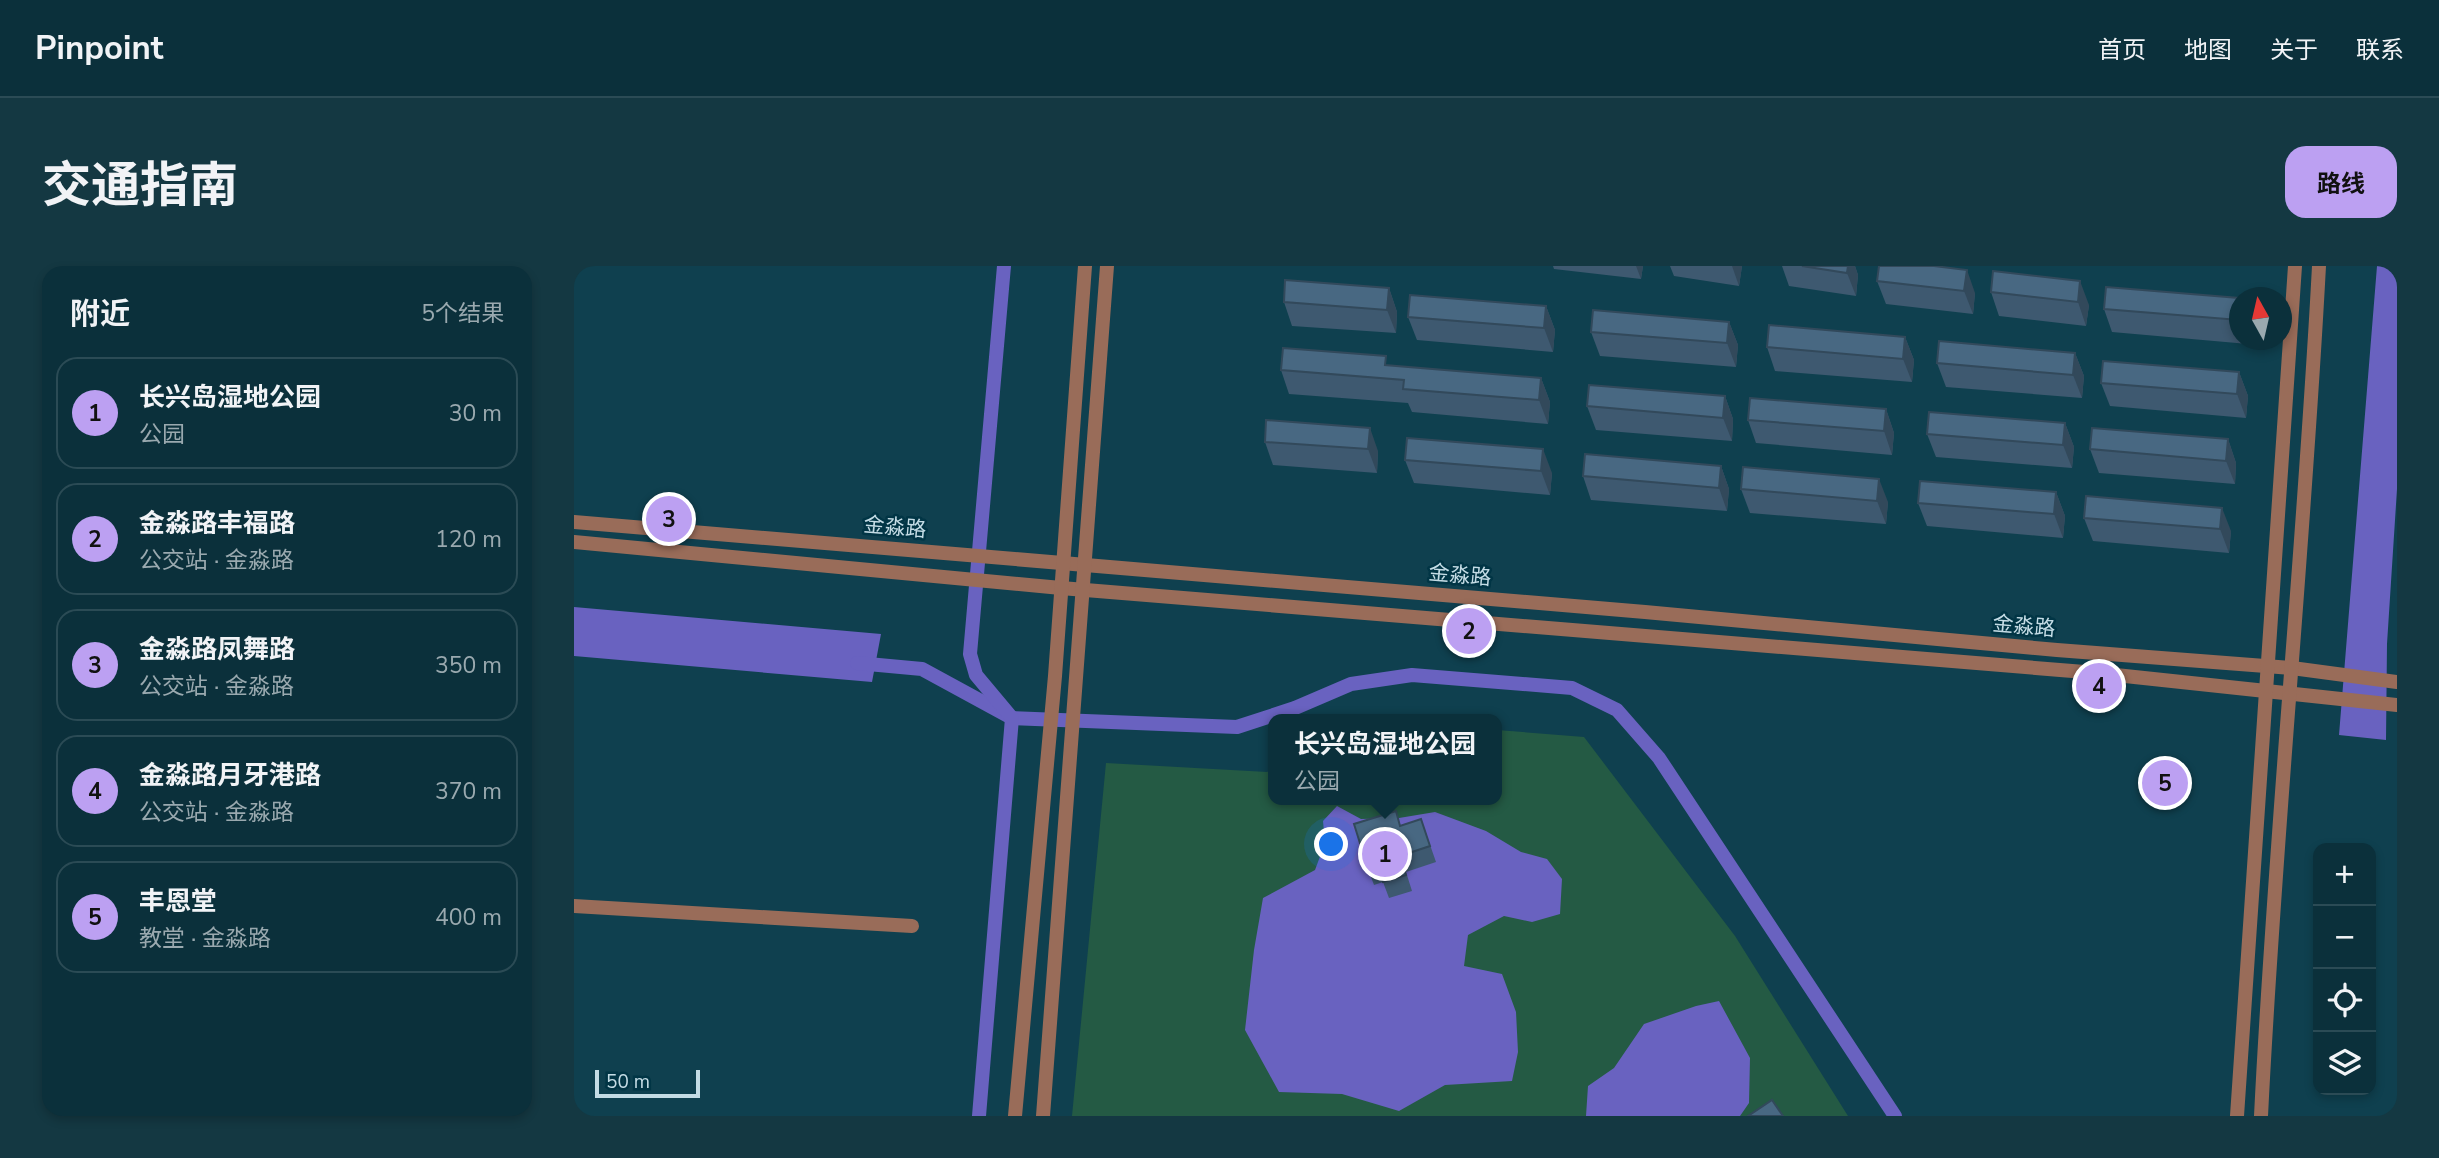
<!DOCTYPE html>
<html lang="zh">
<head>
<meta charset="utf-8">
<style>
	:root { --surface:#0b303b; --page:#143842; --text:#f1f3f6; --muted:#9aa9af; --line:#2b4b55; --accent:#bca0f2 }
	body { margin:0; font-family:"Nunito Sans","Noto Sans SC",sans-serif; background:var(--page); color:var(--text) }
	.controls { position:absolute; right:21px; bottom:21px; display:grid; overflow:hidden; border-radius:14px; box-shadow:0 4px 10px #0003 }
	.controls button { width:63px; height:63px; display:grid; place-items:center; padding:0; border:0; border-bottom:2px solid var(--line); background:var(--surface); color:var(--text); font:35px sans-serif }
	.compass { position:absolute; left:1655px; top:21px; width:63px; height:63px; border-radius:50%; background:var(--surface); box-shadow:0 4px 10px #0003; rotate:352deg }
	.scale { position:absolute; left:21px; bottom:18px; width:105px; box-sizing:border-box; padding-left:7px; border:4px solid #c4dce5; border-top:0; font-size:19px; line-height:24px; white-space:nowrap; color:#c4dce5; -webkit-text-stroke:5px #013545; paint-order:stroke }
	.you { position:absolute; left:758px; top:579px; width:24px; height:24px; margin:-18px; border:5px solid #fff; border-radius:50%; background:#1a73e8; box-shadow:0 0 0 10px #1a73e833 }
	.badge { display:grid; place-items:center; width:46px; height:46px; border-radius:50%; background:var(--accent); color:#111; font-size:23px; font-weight:700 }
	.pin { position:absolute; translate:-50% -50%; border:4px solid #fff; box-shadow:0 2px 7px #0006 }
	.popup { position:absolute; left:694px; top:448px; width:234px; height:91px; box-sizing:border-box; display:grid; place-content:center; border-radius:14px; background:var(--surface); filter:drop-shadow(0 2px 5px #0005); font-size:23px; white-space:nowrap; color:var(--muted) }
	.popup b { font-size:26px; color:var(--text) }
	.popup::after { content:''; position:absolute; left:50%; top:100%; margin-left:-14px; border:14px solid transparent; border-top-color:var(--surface) }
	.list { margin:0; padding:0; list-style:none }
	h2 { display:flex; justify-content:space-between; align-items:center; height:91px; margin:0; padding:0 28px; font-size:30px }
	h2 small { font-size:23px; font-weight:400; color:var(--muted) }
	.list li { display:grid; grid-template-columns:46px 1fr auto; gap:21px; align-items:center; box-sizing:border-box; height:112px; margin:0 14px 14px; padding:0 14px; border:2px solid var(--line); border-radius:21px }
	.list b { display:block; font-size:26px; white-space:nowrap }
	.list p { margin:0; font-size:23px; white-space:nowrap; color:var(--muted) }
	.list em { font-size:23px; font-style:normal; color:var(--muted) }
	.icon { flex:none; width:38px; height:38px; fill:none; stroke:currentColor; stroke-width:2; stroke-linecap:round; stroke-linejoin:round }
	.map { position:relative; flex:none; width:1823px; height:850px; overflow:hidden; border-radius:21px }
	header { display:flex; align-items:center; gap:42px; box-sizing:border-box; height:98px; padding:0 35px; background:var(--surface); border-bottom:2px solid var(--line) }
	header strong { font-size:33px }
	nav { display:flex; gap:38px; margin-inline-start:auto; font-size:24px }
	.intro { display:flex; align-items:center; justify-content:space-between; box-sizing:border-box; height:168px; padding:0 42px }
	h1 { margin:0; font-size:49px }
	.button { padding:18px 32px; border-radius:21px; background:var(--accent); color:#111; font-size:24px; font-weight:700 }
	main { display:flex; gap:42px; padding:0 42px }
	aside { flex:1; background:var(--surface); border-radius:21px; box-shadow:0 4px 10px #0003 }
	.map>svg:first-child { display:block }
</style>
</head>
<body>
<header>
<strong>Pinpoint</strong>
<nav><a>首页</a><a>地图</a><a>关于</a><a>联系</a></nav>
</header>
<div class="intro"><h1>交通指南</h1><a class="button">路线</a></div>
<main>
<aside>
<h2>附近<small>5个结果</small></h2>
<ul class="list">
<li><span class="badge">1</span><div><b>长兴岛湿地公园</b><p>公园</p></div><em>30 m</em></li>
<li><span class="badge">2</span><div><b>金淼路丰福路</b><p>公交站 · 金淼路</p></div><em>120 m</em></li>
<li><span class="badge">3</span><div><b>金淼路凤舞路</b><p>公交站 · 金淼路</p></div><em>350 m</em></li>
<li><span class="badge">4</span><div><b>金淼路月牙港路</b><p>公交站 · 金淼路</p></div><em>370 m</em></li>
<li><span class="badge">5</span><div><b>丰恩堂</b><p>教堂 · 金淼路</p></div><em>400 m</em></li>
</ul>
</aside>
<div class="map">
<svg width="1823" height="850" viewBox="0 0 1823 850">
	<rect width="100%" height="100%" fill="#0f404f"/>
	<path fill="#245a44" d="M923,464L1010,471L1161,670L1274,850H498L532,497L693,506L699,503V534H923Z"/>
	<g fill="#6962c0">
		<path d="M1803,0H1823V223L1813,378L1812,474L1765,469Z"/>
		<path d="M0,341L307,368L298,416L0,390Z"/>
		<path d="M763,540L787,553L825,552L861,546L912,565L947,586L973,593L988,613L986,648L958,656L930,650L894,669L890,700L928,708L942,746L944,786L938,815L871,819L825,845L768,828L705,826L671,764L680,684L689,632L741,604L751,577L749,555Z"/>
		<path d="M1145,735L1176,792L1175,837L1166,850H1012L1014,820L1040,802L1070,758L1122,740Z"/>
	</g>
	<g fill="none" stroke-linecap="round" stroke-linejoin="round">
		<g stroke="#6962c0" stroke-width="14">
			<path d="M283,397L348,403L438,452L663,461L721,442L777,418L838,409L998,422L1043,444L1085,492L1321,850"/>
			<path d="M405,850L438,452L402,409L396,388L430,0"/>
		</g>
		<g stroke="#996c59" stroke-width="14">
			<path d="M0,256L1071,346L1483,384L1718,402L1823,416"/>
			<path d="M0,276L487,322L1523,407L1823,439"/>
			<path d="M0,640L338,660"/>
			<path d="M441,850L481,410L511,0"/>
			<path d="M469,850L533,0"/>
			<path d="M1663,850L1721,0"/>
			<path d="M1687,850C1701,566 1730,284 1745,0"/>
		</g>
	</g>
	<g fill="#3e5970">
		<path d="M979,0H1069L1067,13L980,3Z"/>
		<path d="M1096,0H1168L1165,20L1100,10Z"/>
		<path d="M1208,0H1281L1284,9L1282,30L1215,20Z"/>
		<path d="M1305,0L1401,27L1399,48L1312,38L1303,15Z"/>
		<path d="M1419,5L1515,39L1512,60L1425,50L1417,26Z"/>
		<path d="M815,22L823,46L822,67L718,60L710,36Z"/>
		<path d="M1665,32V74H1675L1674,78L1538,66L1530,43Z"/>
		<path d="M972,40L981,64L979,86L843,74L834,51Z"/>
		<path d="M1155,56L1164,79L1162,101L1026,90L1017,66Z"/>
		<path d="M1331,71L1340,94L1338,116L1201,105L1193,81Z"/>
		<path d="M1501,87L1510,110L1508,132L1372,121L1363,97Z"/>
		<path d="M815,100L967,112L976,136L974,158L838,146L834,137L715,128L707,104Z"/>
		<path d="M1665,106L1674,130L1672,152L1536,140L1527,117Z"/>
		<path d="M1151,130L1159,153L1158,175L1022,164L1013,140Z"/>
		<path d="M1312,143L1320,167L1318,189L1182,177L1174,154Z"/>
		<path d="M692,154L804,185L803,207L699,199L691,176Z"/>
		<path d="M1491,157L1500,181L1498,202L1362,191L1353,168Z"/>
		<path d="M833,172L978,207L976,229L840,217L831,194Z"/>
		<path d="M1654,173L1662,197L1661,218L1525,207L1516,183Z"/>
		<path d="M1147,200L1155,223L1153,245L1017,234L1009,210Z"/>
		<path d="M1169,201L1314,236L1312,258L1176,247L1167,223Z"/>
		<path d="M1482,226L1491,250L1489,272L1353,260L1344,237Z"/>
		<path d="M1512,230L1657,265L1655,287L1519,275L1510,252Z"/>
		<path d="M847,553L862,596L832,606L838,625L815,632L809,616L800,619L794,603L827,560Z"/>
	</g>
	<g fill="#32495b">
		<path d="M1062,0H1069L1067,13Z"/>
		<path d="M1158,0H1168L1165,20Z"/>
		<path d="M1274,0H1281L1284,9L1282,30L1273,7Z"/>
		<path d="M1393,4L1401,27L1399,48L1390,25Z"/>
		<path d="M1506,15L1515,39L1512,60L1504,36Z"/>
		<path d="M815,22L823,46L822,67L813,44Z"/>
		<path d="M972,40L981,64L979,86L970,62Z"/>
		<path d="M1155,56L1164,79L1162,101L1153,77Z"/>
		<path d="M1331,71L1340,94L1338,116L1329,93Z"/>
		<path d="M1501,87L1510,110L1508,132L1499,109Z"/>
		<path d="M1665,106L1674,130L1672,152L1663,128Z"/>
		<path d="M967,112L976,136L974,158L965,134Z"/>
		<path d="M1151,130L1159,153L1158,175L1149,152Z"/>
		<path d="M1312,143L1320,167L1318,189L1310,165Z"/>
		<path d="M1491,157L1500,181L1498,202L1489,179Z"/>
		<path d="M796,162L804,185L803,207L794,183Z"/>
		<path d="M1654,173L1662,197L1661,218L1652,195Z"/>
		<path d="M969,183L978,207L976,229L967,205Z"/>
		<path d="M1147,200L1155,223L1153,245L1145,222Z"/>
		<path d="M1305,213L1314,236L1312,258L1303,235Z"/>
		<path d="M1482,226L1491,250L1489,272L1480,248Z"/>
		<path d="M1648,242L1657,265L1655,287L1646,263Z"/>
	</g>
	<g fill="#486882" stroke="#32495b" stroke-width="2">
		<path d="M1228,0H1274L1273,7Z"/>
		<path d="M1305,0H1360L1393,4L1390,25L1303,15Z"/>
		<path d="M1419,5L1506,15L1504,36L1417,26Z"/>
		<path d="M711,14L815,22L813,44L710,36Z"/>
		<path d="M1532,21L1665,32V54L1530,43Z"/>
		<path d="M836,29L972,40L970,62L834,51Z"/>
		<path d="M1019,44L1155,56L1153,77L1017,66Z"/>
		<path d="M1195,59L1331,71L1329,93L1193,81Z"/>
		<path d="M1365,75L1501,87L1499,109L1363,97Z"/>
		<path d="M709,82L812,90L811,99L967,112L965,134L829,123L830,114L707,104Z"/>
		<path d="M1529,95L1665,106L1663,128L1527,117Z"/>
		<path d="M1015,119L1151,130L1149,152L1013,140Z"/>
		<path d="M1176,132L1312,143L1310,165L1174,154Z"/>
		<path d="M1355,146L1491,157L1489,179L1353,168Z"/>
		<path d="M692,154L796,162L794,183L691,176Z"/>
		<path d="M1518,162L1654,173L1652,195L1516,183Z"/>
		<path d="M833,172L969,183L967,205L831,194Z"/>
		<path d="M1011,188L1147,200L1145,222L1009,210Z"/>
		<path d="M1169,201L1305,213L1303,235L1167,223Z"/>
		<path d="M1346,215L1482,226L1480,248L1344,237Z"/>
		<path d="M1512,230L1648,242L1646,263L1510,252Z"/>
		<path d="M822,545L826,560L847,553L856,580L826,590L832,609L809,616L804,600L794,603L780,558Z"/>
		<path d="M1198,834L1209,850H1174Z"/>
	</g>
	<g text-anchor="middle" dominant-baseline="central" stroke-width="5" stroke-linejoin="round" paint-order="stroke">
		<g font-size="21" fill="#c4dce5" stroke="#013545">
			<text transform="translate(321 261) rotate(5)">金淼路</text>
			<text transform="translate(886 309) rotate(5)">金淼路</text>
			<text transform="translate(1450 360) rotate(5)">金淼路</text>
		</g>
	</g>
</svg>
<div class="controls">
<button>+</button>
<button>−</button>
<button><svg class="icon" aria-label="locate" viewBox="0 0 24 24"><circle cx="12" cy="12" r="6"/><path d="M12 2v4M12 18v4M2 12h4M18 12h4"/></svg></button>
<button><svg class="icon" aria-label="layers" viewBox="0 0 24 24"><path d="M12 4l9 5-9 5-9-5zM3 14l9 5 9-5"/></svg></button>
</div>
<svg class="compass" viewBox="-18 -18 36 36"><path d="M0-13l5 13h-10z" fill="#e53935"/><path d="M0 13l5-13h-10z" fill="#9aa9af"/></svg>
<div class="scale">50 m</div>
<div class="you"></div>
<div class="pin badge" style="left:811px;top:588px">1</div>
<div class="popup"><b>长兴岛湿地公园</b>公园</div>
<div class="pin badge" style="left:895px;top:365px">2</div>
<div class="pin badge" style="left:95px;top:253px">3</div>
<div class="pin badge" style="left:1525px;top:420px">4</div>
<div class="pin badge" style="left:1591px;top:517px">5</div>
</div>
</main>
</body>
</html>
